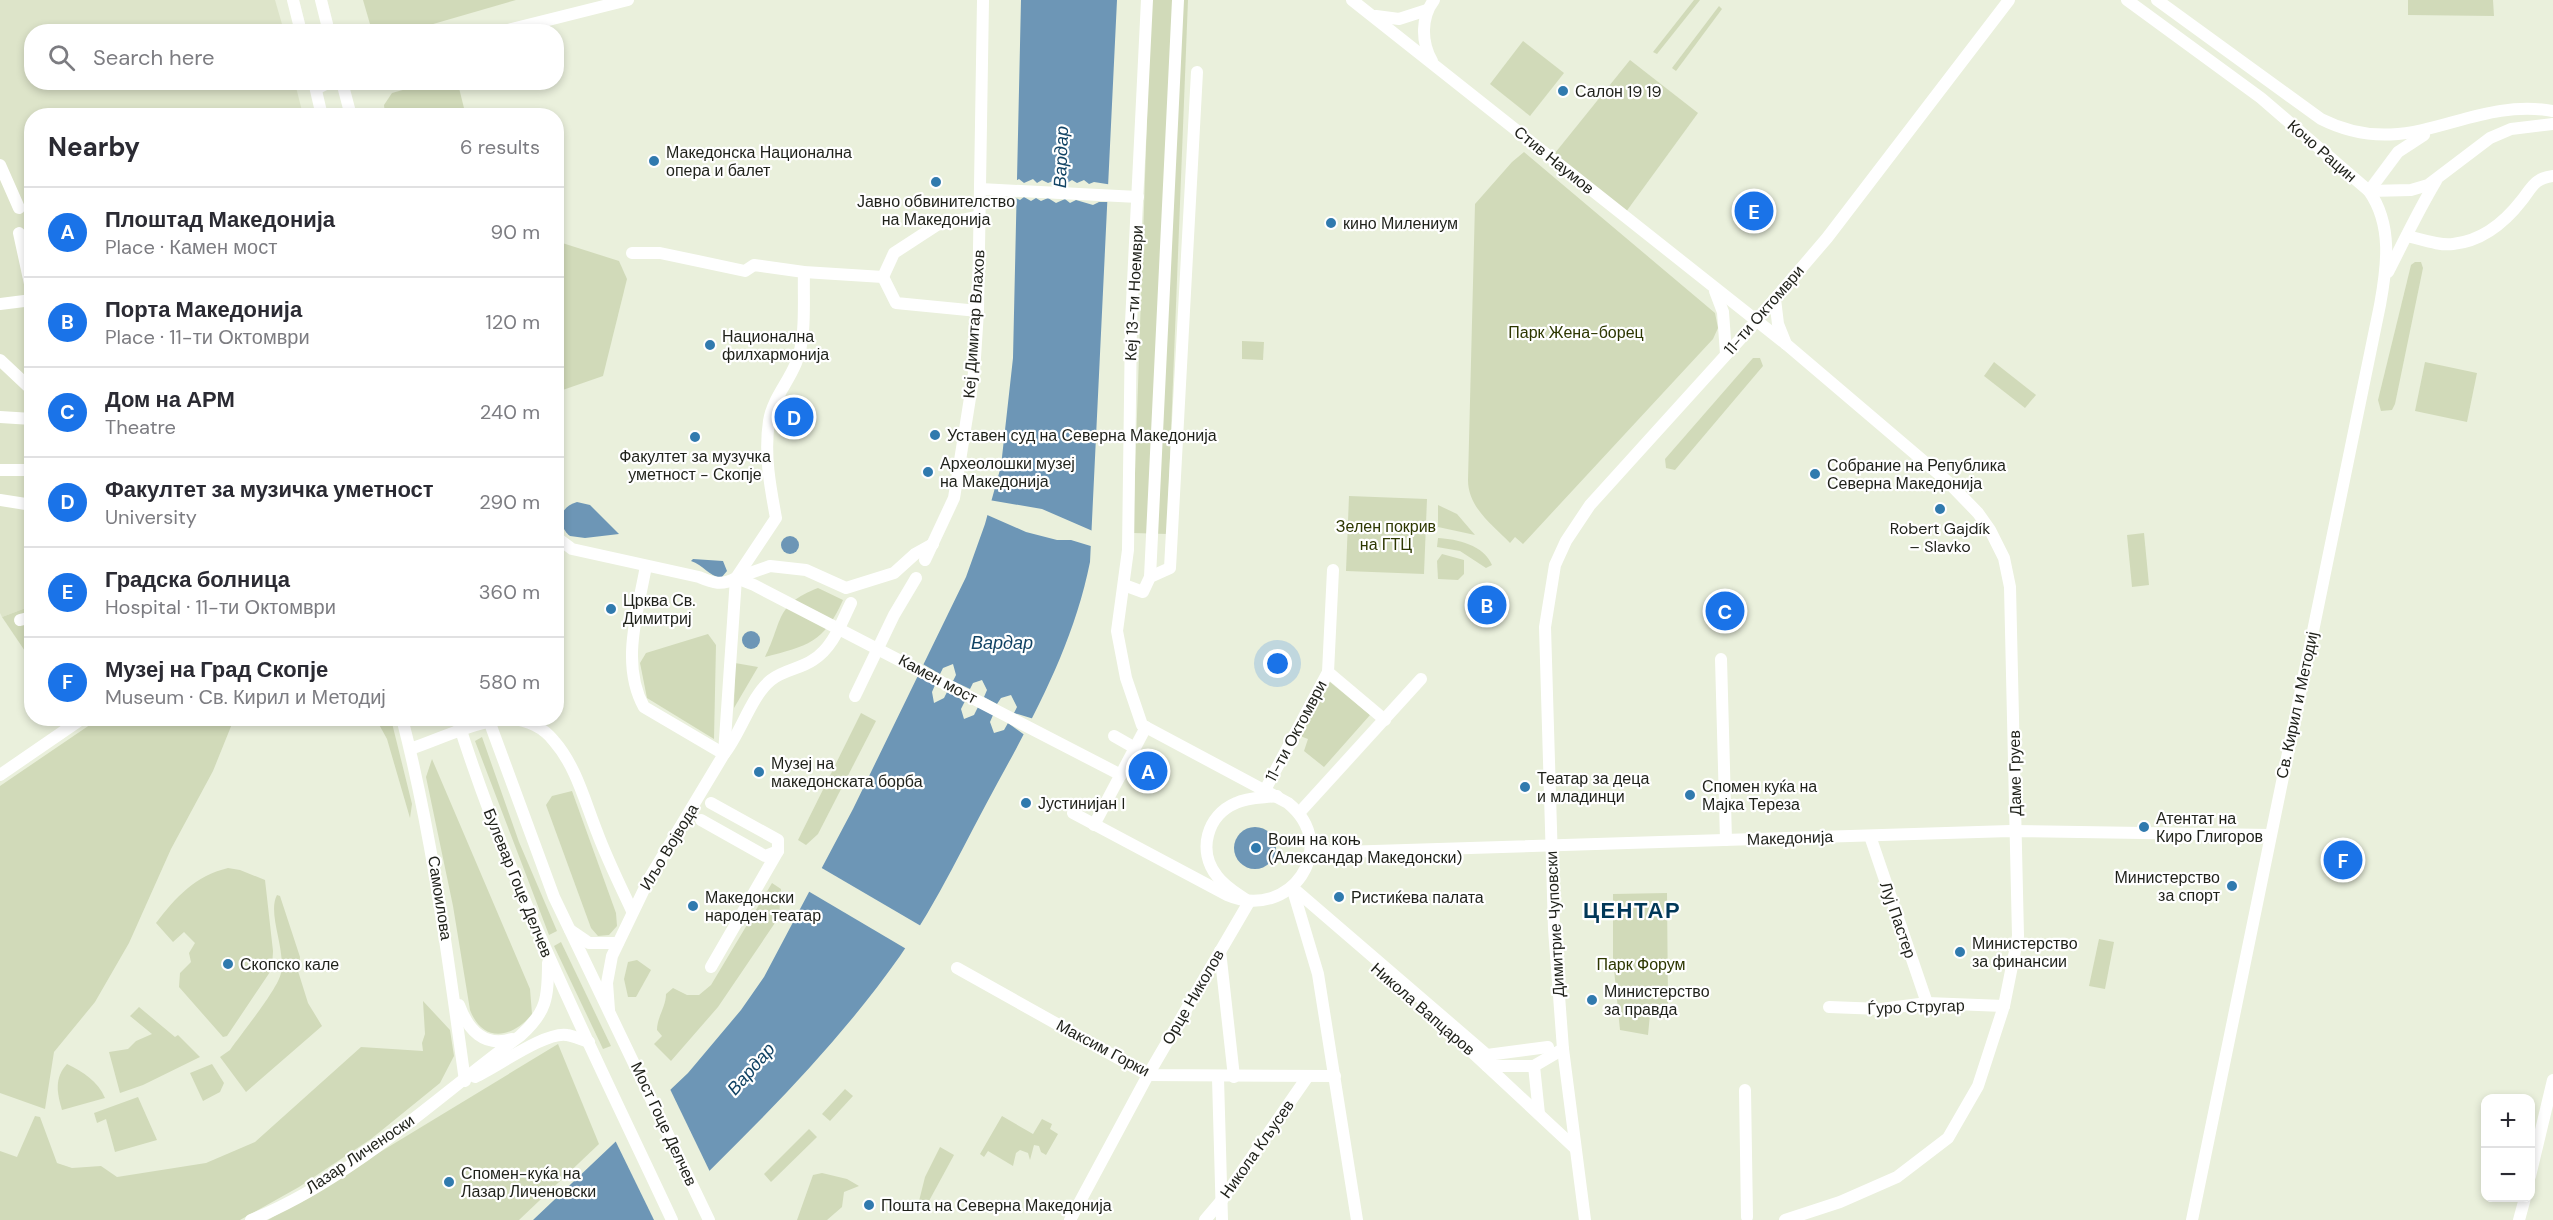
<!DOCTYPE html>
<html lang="en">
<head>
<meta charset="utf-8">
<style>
	:root { --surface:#fff; --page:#f2f2f3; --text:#2b2b33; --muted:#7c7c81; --line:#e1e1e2; --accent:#1a73e8 }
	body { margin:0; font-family:"DM Sans",sans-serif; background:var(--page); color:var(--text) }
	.controls { position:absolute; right:18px; bottom:18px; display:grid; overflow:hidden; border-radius:12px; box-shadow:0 3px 9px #0003 }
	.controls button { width:54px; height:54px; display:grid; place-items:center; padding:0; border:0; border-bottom:2px solid var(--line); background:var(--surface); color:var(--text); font:30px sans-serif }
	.you { position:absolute; left:1278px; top:664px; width:21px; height:21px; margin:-15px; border:4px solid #fff; border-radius:50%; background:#1a73e8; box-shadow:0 0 0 9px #1a73e833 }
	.badge { display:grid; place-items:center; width:39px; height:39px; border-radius:50%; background:var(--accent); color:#fff; font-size:20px; font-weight:700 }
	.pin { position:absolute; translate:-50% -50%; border:3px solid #fff; box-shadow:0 2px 6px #0006 }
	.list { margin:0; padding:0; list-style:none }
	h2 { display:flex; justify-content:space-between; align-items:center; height:78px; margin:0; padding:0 24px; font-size:26px }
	h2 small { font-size:20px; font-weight:400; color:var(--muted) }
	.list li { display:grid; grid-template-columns:39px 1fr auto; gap:18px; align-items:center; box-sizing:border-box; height:90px; padding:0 24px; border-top:2px solid var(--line) }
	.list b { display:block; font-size:22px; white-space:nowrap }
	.list p { margin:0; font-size:20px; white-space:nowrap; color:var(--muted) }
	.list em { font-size:20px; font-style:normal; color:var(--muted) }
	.icon { flex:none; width:33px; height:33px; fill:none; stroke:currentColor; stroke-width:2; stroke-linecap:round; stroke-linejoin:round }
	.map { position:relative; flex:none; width:2553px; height:1220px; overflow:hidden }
	.search { position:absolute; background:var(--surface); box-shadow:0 3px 9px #0003; left:24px; top:24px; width:540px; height:66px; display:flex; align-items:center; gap:15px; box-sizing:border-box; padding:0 21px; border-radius:24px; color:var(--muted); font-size:22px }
	.panel { position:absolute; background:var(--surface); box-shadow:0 3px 9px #0003; left:24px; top:108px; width:540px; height:618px; border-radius:24px }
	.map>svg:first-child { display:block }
</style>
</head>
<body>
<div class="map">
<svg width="2553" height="1220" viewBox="0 0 2553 1220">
	<rect width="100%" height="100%" fill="#eaf0dc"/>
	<path fill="#dde4c9" d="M0,0H275L284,31L32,32V82L295,83L303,115L32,116L31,606L2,617L0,613Z"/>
	<g fill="#d1dab9">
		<path d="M363,0H516L409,31H372Z"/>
		<path d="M1151,0H1188L1167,534L1133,533Z"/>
		<path d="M1694,0H1700L1657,54L1653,52Z"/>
		<path d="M2408,0H2493L2494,16L2408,15Z"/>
		<path d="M1719,6L1722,9L1676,71L1672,68Z"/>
		<path d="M1523,41L1564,73L1530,116L1490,84Z"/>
		<path d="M1630,60L1698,113L1623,216L1551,158Z"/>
		<path d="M431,82L458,84L464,108L480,112L479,115H385L384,105L392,93Z"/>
		<path d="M1524,152L1715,313L1718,328L1713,339L1523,544L1515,537L1510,543C1493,525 1468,508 1468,480L1475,204L1512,162Z"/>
		<path d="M556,241L619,261L627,279L603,376L557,392Z"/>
		<path d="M2415,262H2421L2423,268L2395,404L2392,410L2381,411L2378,400L2411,265Z"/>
		<path d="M1242,341L1264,342L1263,360L1242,359Z"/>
		<path d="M1753,358H1760L1763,366L1675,470L1666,468L1665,459Z"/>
		<path d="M1994,362L2036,395L2025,408L1984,376Z"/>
		<path d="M2425,362L2477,373L2467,422L2415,411Z"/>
		<path d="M1349,496L1427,499L1424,574L1346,571Z"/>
		<path d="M1438,505L1457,514L1475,535L1438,527Z"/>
		<path d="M2144,533L2149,585L2132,587L2127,535Z"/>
		<path d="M1438,538C1457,539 1484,545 1492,565L1486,568L1460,551L1437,547Z"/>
		<path d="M1442,554L1464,560V574L1458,580L1438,579L1437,561Z"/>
		<path d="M818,588L843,600C824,643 807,646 765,657C783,622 774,605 818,588Z"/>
		<path d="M31,606V660L2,617Z"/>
		<path d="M708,634L716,645L714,739L647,698L640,663L646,653Z"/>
		<path d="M735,663L758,667L734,708Z"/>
		<path d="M1330,682L1370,715L1324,767L1304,751L1308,739L1300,736Z"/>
		<path d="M861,713L876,721L818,834L806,845L798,840Z"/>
		<path d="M100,718L234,719L213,771L171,849L129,943L95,1002L54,1052L45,1109L0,1093V786Z"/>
		<path d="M376,719H391L412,804L410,818L387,739Z"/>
		<path d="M482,737L519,842L557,931L549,935L475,741Z"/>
		<path d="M432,759L530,989L532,1014C513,1038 483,1044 470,1010L453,906L426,777Z"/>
		<path d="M572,791L616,913L617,926L609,935L598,936L591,928L546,805L552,796Z"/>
		<path d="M228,868L240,870L265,880L273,951L272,969L227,1036L223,1037L179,987L180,973L191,962L189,953L195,943L184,932L173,942L156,923C176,897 195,876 228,868Z"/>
		<path d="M772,883L781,889L779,917L718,1007L671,1061L654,1044L662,1036L657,1030C657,1017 666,1007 666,994L673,988L687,995H699L711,985Z"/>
		<path d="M1667,893L1668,1006L1651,1004L1648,1035L1620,1030L1613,959V894Z"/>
		<path d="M277,895L280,896L300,957L298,971L308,1003L322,1026L246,1092L220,1057L230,1050C241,1034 278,989 281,973C286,950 267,913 277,895Z"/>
		<path d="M2099,939L2114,942L2105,989L2089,986Z"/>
		<path d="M561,942L611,1046L603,1049L554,946Z"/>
		<path d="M637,960L651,970L636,997H628L624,979L628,962Z"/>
		<path d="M423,1001L450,1030L454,1056L440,1083L371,1139L299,1187L240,1220H0V1151L17,1157L35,1116L40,1117L57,1163L72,1168L101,1166L117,1177L206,1163L255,1142L361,1047L423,1051L422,1043L425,1034Z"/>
		<path d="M139,1007L175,1037L178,1035L200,1057L143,1085L120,1093L109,1052L128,1049L136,1041L152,1034L130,1016Z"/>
		<path d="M558,1044L599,1144L519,1220H268Z"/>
		<path d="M67,1064C83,1072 98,1081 105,1098L62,1110C57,1093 54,1078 67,1064Z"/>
		<path d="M212,1064L224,1083L220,1092L203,1101L190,1073Z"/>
		<path d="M845,1089L853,1096L830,1121L822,1114Z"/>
		<path d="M138,1097L157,1140L115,1152L106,1119L97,1123L94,1113Z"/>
		<path d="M1002,1116L1033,1134L1042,1119L1052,1124L1050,1129L1058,1134L1046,1155L1041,1152L1039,1146L1034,1145L1030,1160L1028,1153L1020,1150L1016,1153L1013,1166L988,1151L984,1157L980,1154Z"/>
		<path d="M809,1129L817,1137L771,1182L764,1174Z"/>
		<path d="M940,1147L954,1155L923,1212L918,1205L925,1177Z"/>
		<path d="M822,1173L847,1179L859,1186L844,1192L842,1207L827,1220H797L813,1175Z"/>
	</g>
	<g fill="#6d96b6">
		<path d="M1021,0H1117L1090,562C1074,642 1037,711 998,782C966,840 938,902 900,956C831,1054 744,1137 659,1220H533L688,1073L741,1010L764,977L853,809L966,577L985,524L1001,466L1013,358Z"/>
		<path d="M577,502L590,505L619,534L585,538L570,536C556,524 559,507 577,502Z"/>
		<circle cx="790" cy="545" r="9"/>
		<path d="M693,559L723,561L727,571L721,578C709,576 703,565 691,561Z"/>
		<circle cx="751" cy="640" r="9"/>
		<circle cx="1255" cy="848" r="21"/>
	</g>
	<g fill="#eaf0dc">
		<path d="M1019,179L1024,183L1033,179L1037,183L1042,180L1048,183L1058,179L1067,183L1072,180L1077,183L1084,180L1089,184L1094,182L1113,185L1112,202H1099L1093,205L1076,200L1070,203L1065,199L1056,203L1048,198L1041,201L1036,198L1031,201L1024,197L1020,200L1014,197V182Z"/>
		<path d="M989,500L1042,509L1095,532L1094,547L1071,540H1057L1026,532L985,514Z"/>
		<path d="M921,663L940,674L943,668L953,664L956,675L953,681L970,689L973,683L982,680L987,690L984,697L997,704L1001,698L1011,695L1017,707L1014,713L1034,719L1026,736L1008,723L1004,730L994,733L990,722L993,715L978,707L974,715L964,719L961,709L965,701L947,692L944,698L934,703L932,692L935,685L915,675Z"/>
		<path d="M820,867L921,926L908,950L808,891Z"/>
		<path d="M669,1087L711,1174L663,1220H654L614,1138Z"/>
	</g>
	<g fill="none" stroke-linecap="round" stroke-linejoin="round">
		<g stroke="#fff" stroke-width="12">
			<path d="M293,0L301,32"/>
			<path d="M321,0L329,32"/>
			<path d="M1352,0L1786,344L1947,481L1978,513L1990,530L2004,558L2010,587L2018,936L2004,1006L1978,1086L1948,1138L1897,1177L1840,1202L1785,1220"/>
			<path d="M2127,0L2261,98L2369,191C2393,225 2387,267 2380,305L2192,1220"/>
			<path d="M2157,0L2321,119C2410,164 2466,96 2553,111"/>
			<path d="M1376,16L1399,19L1427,10"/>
			<path d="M500,32L628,0"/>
			<path d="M1432,61C1421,42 1421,17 1434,0"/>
			<path d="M314,82L322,116"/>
			<path d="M342,82L351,116"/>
			<path d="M316,89L330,82"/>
			<path d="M0,165L19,208"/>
			<path d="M980,189L1138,197"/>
			<path d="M2369,191L2411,190L2428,185L2490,138L2511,129L2553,124"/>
			<path d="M2369,191L2398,152L2424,135"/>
			<path d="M19,233L32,293"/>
			<path d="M2407,236C2421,239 2439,246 2453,244C2482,241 2505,222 2522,200C2532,187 2535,178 2553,176"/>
			<path d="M632,253H660L745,271L754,265L804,272L883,277"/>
			<path d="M2388,272C2404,241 2418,211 2436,181"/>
			<path d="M883,277L894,253L937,225L980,216"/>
			<path d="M883,277L896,303L978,311"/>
			<path d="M1715,291L1723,312L1726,354"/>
			<path d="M1775,299L1778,324L1786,344"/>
			<path d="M0,304L32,300"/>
			<path d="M0,360L32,390"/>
			<path d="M0,417L32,419"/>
			<path d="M0,470H32"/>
			<path d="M0,500L32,505"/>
			<path d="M556,537L572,549L699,577C713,583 722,586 736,578L754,585L1121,775"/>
			<path d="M925,560L954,498L974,373L978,311L983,0"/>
			<path d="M646,566C638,611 620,664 644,707L724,754C741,733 751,696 771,680C783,670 800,669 813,660C833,648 841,623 851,603"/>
			<path d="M1150,577L1178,0"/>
			<path d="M736,578L770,566L806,570L846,588L894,573L915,554L933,544"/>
			<path d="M1124,585L1143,592L1150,577L1170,568L1197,72"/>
			<path d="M20,620L32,617"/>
			<path d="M1721,659L1726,840"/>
			<path d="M1328,672L1385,720"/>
			<path d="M855,696L894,615L916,578"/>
			<path d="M402,718C433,838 448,959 465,1081"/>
			<path d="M457,718C512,893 595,1055 672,1220"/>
			<path d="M488,718L554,897L709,1220"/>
			<path d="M1114,736L1135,748"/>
			<path d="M410,749C441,739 478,719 511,719C528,720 544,728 554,741C576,766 585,802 597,832C607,859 620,885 632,911"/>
			<path d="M0,775L83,718"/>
			<path d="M1265,790L1328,672L1333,570"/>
			<path d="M711,803L778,840V851L711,967"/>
			<path d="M1073,813L1227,895C1290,922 1342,847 1288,803L1142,725L1126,678L1117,631L1128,550L1131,323L1147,0"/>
			<path d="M1299,813L1421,679"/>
			<path d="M701,820L765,856L778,851"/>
			<path d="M1094,825L1146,727"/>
			<path d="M1870,836L1927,1003"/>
			<path d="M1310,853L2010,831L2269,835"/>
			<path d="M1292,887L1318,974L1357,1220"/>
			<path d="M1293,888L1487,1055L1548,1047"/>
			<path d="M570,930L589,943H618"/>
			<path d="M1220,951L1234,1077"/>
			<path d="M957,968L1148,1075L1335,1076"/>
			<path d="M459,1005C468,1030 484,1048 512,1039"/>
			<path d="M1829,1007L1881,1009L1927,1003L2004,1006"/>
			<path d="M609,1010L607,983L612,956L650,877L724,754L736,578L776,518C770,486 764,454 769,421C772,400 788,383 796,363C807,336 803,300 804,272"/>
			<path d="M1472,1052L1575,1148"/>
			<path d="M1487,1066H1534L1563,1049"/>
			<path d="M1534,1066L1539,1114"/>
			<path d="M475,1077C497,1067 546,1031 567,1035C574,1036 582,1040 589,1042"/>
			<path d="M1218,1078L1222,1220"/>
			<path d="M1745,1090L1747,1217"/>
			<path d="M2530,1176L2553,1080"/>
			<path d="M251,1220C352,1179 434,1099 520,1036C547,1012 548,998 548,963"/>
			<path d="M1070,1220L1148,1075L1249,902C1238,894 1225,887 1217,876C1197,851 1207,815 1236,803C1248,797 1263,798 1277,796"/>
			<path d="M1205,1220L1222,1200L1308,1076"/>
			<path d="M1585,1220L1563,1049L1554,929L1545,627L1555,565L1566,541L1590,505L1744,335L1827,238L2009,0"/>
			<path d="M2519,1220L2525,1198"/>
		</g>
	</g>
	<g fill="#307aae" stroke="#fff" stroke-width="2">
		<circle cx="1563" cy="91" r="6"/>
		<circle cx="654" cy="161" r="6"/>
		<circle cx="936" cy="182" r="6"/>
		<circle cx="1331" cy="223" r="6"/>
		<circle cx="710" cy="345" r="6"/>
		<circle cx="935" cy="435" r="6"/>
		<circle cx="695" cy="437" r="6"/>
		<circle cx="928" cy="472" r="6"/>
		<circle cx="1815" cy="474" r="6"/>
		<circle cx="1940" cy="509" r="6"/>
		<circle cx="611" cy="609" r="6"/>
		<circle cx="759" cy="772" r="6"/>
		<circle cx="1525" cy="787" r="6"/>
		<circle cx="1690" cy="795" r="6"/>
		<circle cx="1026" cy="803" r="6"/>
		<circle cx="2144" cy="827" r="6"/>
		<circle cx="1256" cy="848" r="6"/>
		<circle cx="2232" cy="886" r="6"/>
		<circle cx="1339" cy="897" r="6"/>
		<circle cx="693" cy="906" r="6"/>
		<circle cx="1960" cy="952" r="6"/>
		<circle cx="228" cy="964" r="6"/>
		<circle cx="1592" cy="1000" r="6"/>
		<circle cx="449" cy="1182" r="6"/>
		<circle cx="869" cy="1205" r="6"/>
	</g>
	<g text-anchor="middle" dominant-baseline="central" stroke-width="4.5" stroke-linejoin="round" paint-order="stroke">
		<g font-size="16" fill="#1f211a" stroke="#fff" text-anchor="start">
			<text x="1575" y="91">Салон 19 19</text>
			<text x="666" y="152">Македонска Национална<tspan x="666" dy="18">опера и балет</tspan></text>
			<text x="936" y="201" text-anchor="middle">Јавно обвинителство<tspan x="936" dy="18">на Македонија</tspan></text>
			<text x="1343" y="223">кино Милениум</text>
			<text x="722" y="336">Национална<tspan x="722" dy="18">филхармонија</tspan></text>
			<text x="947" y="435">Уставен суд на Северна Македонија</text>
			<text x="695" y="456" text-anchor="middle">Факултет за музучка<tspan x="695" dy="18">уметност - Скопје</tspan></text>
			<text x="940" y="463">Археолошки музеј<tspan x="940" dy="18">на Македонија</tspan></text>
			<text x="1827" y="465">Собрание на Република<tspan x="1827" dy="18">Северна Македонија</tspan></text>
			<text x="1940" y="528" text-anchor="middle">Robert Gajdík<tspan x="1940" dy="18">– Slavko</tspan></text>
			<text x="623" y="600">Црква Св.<tspan x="623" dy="18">Димитриј</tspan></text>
			<text x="771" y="763">Музеј на<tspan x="771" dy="18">македонската борба</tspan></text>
			<text x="1537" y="778">Театар за деца<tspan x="1537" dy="18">и младинци</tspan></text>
			<text x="1702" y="786">Спомен куќа на<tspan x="1702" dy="18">Мајка Тереза</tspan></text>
			<text x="1038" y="803">Јустинијан I</text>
			<text x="2156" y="818">Атентат на<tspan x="2156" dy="18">Киро Глигоров</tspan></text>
			<text x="1268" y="839">Воин на коњ<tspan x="1268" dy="18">(Александар Македонски)</tspan></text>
			<text x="2220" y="877" text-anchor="end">Министерство<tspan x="2220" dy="18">за спорт</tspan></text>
			<text x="705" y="897">Македонски<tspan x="705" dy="18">народен театар</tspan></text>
			<text x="1351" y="897">Ристиќева палата</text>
			<text x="1972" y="943">Министерство<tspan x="1972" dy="18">за финансии</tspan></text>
			<text x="240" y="964">Скопско кале</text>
			<text x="1604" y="991">Министерство<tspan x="1604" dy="18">за правда</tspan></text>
			<text x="461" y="1173">Спомен-куќа на<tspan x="461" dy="18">Лазар Личеновски</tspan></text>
			<text x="881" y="1205">Пошта на Северна Македонија</text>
		</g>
		<g font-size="16" fill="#1f211a" stroke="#fff">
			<text transform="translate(2322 151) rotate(41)">Кочо Рацин</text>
			<text transform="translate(1554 160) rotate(39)">Стив Наумов</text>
			<text transform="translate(1134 293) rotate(-87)">Кеј 13-ти Ноември</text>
			<text transform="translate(1764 310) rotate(-49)">11-ти Октомври</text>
			<text transform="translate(974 324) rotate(-86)">Кеј Димитар Влахов</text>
			<text transform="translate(938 679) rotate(28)">Камен мост</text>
			<text transform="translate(2297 705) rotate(-78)">Св. Кирил и Методиј</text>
			<text transform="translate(1296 731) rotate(-62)">11-ти Октомври</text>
			<text transform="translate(2015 773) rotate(-91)">Даме Груев</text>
			<text transform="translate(1790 838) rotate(-2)">Македонија</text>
			<text transform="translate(669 847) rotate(-59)">Иљо Војвода</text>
			<text transform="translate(518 883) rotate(68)">Булевар Гоце Делчев</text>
			<text transform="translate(440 898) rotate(81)">Самоилова</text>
			<text transform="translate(1898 920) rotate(71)">Луј Пастер</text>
			<text transform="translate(1555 924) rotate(-93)">Димитрие Чуповски</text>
			<text transform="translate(1193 997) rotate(-60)">Орце Николов</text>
			<text transform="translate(1916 1007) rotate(-2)">Ѓуро Стругар</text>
			<text transform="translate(1423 1009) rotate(41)">Никола Вапцаров</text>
			<text transform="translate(1103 1048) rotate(28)">Максим Горки</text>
			<text transform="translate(664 1124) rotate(65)">Мост Гоце Делчев</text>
			<text transform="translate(1257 1149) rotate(-55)">Никола Кљусев</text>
			<text transform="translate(360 1154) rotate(-34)">Лазар Личеноски</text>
		</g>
		<g font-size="16" fill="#2d3700" stroke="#fff">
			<text x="1576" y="332">Парк Жена-борец</text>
			<text x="1386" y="526">Зелен покрив<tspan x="1386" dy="18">на ГТЦ</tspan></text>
			<text x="1641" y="964">Парк Форум</text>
		</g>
		<g font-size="18" font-style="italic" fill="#114364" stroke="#fff">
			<text transform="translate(1061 157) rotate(-88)">Вардар</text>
			<text x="1002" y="643">Вардар</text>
			<text transform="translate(751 1069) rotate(-49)">Вардар</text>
		</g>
		<g font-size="22" font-weight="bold" letter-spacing="1.5" fill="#003758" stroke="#fff">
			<text x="1632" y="910">ЦЕНТАР</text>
		</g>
	</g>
</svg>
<div class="controls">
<button>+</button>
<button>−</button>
</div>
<div class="you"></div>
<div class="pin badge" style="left:1148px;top:771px">A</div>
<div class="pin badge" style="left:1487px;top:605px">B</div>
<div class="pin badge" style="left:1725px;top:611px">C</div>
<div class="pin badge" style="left:794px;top:417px">D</div>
<div class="pin badge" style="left:1754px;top:211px">E</div>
<div class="pin badge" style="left:2343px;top:860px">F</div>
<div class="search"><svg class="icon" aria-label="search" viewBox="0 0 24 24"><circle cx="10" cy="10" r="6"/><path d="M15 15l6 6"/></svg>Search here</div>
<section class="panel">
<h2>Nearby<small>6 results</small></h2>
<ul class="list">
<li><span class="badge">A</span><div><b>Плоштад Македонија</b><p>Place · Камен мост</p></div><em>90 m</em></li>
<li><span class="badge">B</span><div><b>Порта Македонија</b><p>Place · 11-ти Октомври</p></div><em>120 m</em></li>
<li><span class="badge">C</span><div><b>Дом на АРМ</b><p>Theatre</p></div><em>240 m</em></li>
<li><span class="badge">D</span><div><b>Факултет за музичка уметност</b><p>University</p></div><em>290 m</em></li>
<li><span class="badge">E</span><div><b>Градска болница</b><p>Hospital · 11-ти Октомври</p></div><em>360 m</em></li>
<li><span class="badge">F</span><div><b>Музеј на Град Скопје</b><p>Museum · Св. Кирил и Методиј</p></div><em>580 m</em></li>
</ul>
</section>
</div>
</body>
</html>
